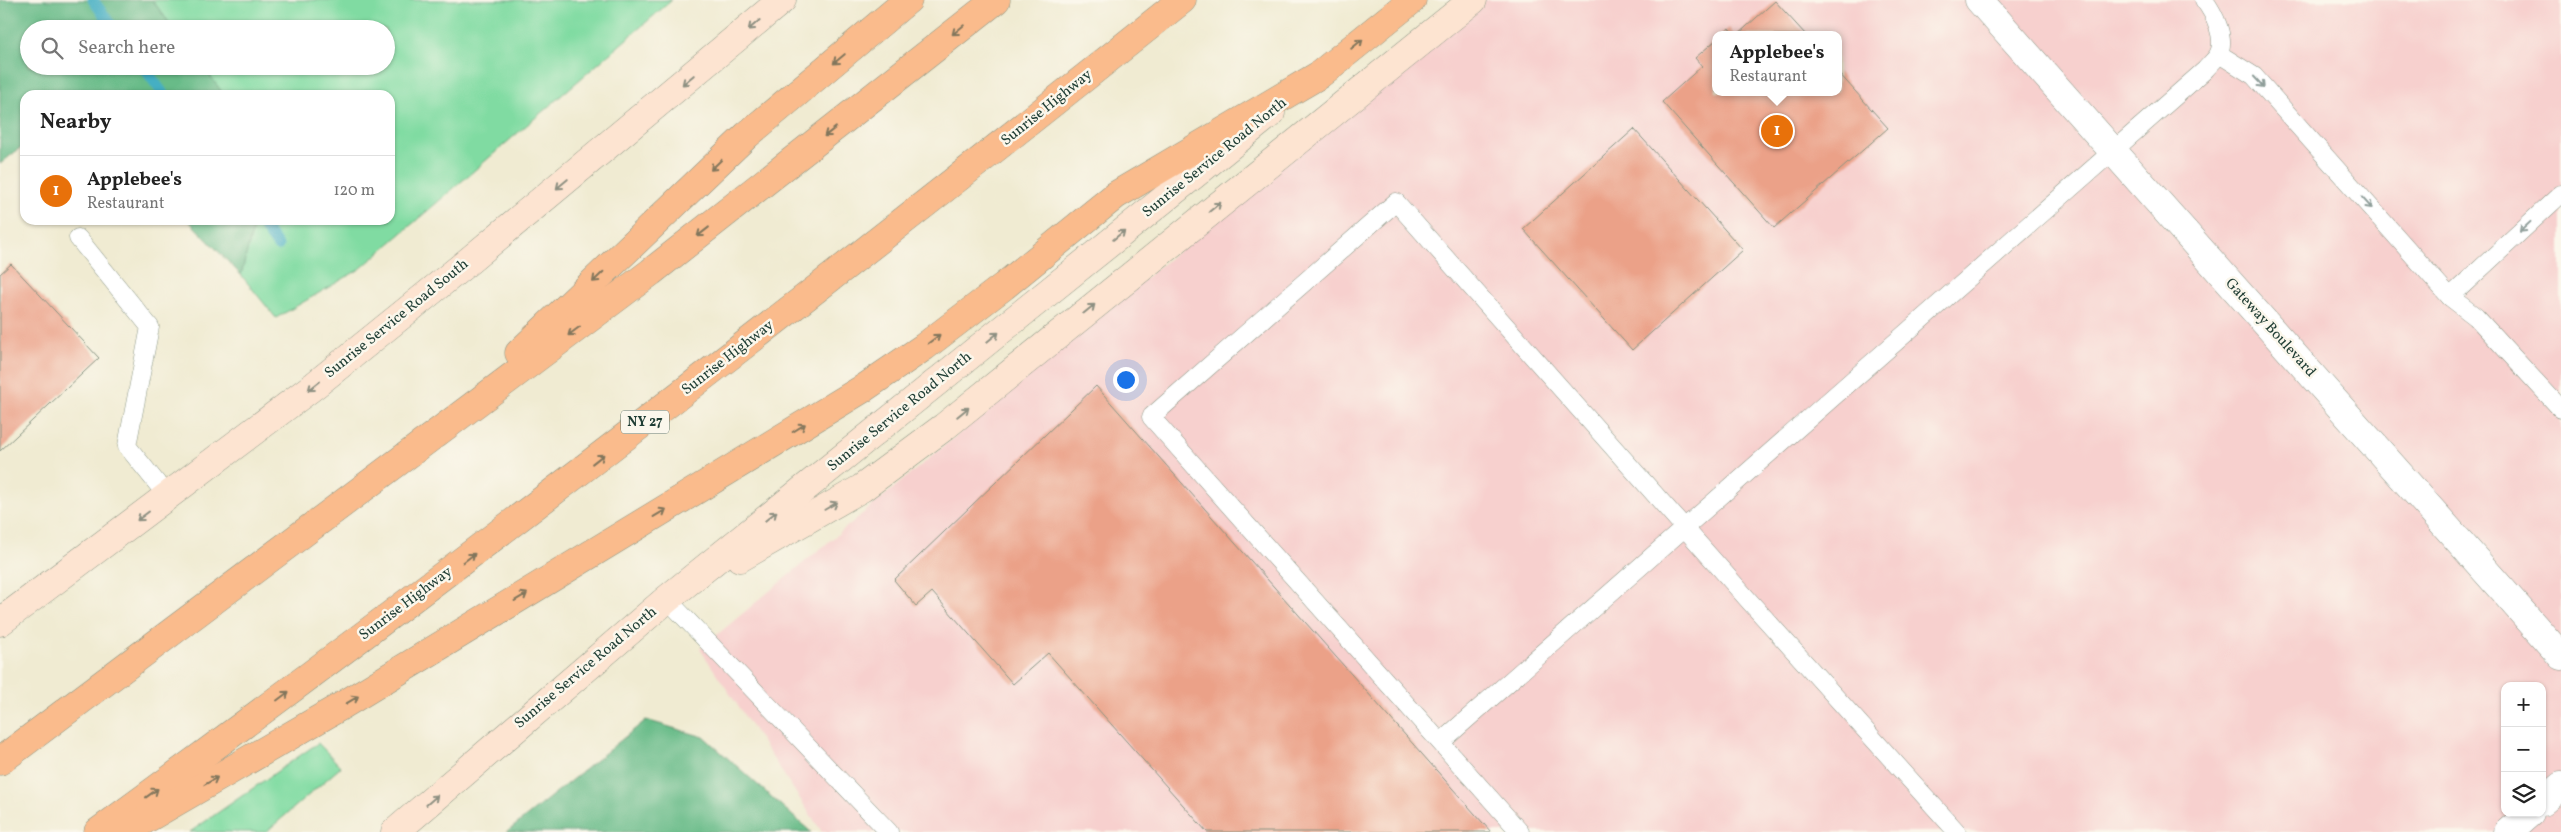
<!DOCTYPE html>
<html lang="en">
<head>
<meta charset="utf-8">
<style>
	:root { --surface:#fff; --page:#f2f2f2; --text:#222; --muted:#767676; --line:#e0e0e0; --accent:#1a73e8 }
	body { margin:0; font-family:Vollkorn,serif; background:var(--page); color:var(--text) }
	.controls { position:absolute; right:15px; bottom:15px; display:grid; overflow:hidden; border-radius:10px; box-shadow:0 1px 4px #0004 }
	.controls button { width:45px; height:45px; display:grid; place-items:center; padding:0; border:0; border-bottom:1px solid var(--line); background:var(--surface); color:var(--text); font:25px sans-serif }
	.you { position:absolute; left:1125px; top:379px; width:18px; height:18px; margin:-12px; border:4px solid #fff; border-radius:50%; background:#1a73e8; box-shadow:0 0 0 8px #1a73e833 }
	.badge { display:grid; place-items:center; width:32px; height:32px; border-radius:50%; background:var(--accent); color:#fff; font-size:16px; font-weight:700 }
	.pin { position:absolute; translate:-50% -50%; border:2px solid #fff; box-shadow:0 1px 5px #0006 }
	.popup { position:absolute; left:1712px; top:31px; width:130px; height:65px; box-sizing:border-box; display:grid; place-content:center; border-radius:10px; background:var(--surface); filter:drop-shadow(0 1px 4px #0005); font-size:16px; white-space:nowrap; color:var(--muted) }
	.popup b { font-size:19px; color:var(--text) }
	.popup::after { content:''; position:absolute; left:50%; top:100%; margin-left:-10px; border:10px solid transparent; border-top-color:var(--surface) }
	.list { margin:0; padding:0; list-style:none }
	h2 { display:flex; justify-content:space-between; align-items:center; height:65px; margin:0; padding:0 20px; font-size:21px }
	h2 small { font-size:16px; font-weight:400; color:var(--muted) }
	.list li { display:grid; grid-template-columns:32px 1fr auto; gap:15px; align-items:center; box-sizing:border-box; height:70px; padding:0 20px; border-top:1px solid var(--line) }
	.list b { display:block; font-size:19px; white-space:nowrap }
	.list p { margin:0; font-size:16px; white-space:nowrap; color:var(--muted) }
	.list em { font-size:16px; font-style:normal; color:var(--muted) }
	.icon { flex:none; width:28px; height:28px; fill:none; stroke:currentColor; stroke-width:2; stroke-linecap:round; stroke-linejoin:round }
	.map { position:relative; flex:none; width:2561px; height:832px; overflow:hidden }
	.search { position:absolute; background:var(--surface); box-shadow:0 1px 4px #0004; left:20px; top:20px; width:375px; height:55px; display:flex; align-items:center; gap:12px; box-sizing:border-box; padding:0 18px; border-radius:28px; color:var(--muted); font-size:19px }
	.panel { position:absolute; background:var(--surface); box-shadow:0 1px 4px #0004; left:20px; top:90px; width:375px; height:135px; border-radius:15px }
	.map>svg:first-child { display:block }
</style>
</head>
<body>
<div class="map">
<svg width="2561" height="832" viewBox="0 0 2561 832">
	<rect width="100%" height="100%" fill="#fbf7ec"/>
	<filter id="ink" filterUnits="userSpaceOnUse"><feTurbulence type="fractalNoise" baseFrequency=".02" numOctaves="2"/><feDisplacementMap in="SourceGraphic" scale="10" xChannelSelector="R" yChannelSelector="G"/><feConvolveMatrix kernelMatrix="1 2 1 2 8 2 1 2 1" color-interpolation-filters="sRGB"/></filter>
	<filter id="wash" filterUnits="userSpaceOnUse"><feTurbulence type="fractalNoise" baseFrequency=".0096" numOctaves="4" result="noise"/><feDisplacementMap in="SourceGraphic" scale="20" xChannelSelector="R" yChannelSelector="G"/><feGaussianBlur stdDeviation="1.12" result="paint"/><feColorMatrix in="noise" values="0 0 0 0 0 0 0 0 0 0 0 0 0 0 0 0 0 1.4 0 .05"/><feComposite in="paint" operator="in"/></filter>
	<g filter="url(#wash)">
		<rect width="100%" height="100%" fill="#f0ebd2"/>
		<path fill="#f7d0ce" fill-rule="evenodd" d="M1480,0H2561V832H822L700,649ZM1716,35H1838V92H1716ZM2505,686H2542V813H2505Z"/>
		<g fill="#80dba2" stroke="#508c6b">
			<path d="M152,0H672L360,269L276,318L241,275L255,220H390V95H224L203,66H386V29H174Z"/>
			<path d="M318,743L341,767L266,832H190Z"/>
		</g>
		<g fill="#68bb88" stroke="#447c5e">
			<path d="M0,0H152L174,29H29V66H203L224,95H25V144L0,164Z"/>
			<path d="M188,220H255L241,275Z"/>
			<path d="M646,720L704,737L811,832H507Z"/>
		</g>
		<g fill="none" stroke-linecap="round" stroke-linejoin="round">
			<g stroke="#44afc3" stroke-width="11">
				<path d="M93,0L114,29"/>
				<path d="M143,66L164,95"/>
				<path d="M259,220L278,246"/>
			</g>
		</g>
		<g id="blocks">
			<g fill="#eba188">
				<path d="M1775,1L1806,35H1737Z"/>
				<path d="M1729,28L1734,35H1721Z"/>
				<path d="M1716,40V92H1838V72L1888,128L1774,228L1662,102L1702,66L1695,58Z"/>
				<path d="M1634,129L1743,250L1632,350L1523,229Z"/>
				<path d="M11,264L99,358L0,451V274Z"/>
				<path d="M1096,386L1491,832H1207L1048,653L1013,684L932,592L916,606L894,580Z"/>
			</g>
		</g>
	</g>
	<g filter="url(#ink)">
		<use href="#blocks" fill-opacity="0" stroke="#889483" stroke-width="1"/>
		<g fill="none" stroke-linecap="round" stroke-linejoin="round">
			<defs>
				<g id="lane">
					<path d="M2219,54L2254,76L2450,297L2476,317L2561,409"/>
					<path d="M78,238L150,327L127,446L168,497"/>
					<path d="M2450,297L2561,194"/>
					<path d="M667,599L889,832"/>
					<path d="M1442,741L2205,70C2209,65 2215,60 2218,55C2227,39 2214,13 2204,0"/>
					<path d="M1520,832L1151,417L1396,202L1751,603L1957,832"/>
				</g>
				<g id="street">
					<path d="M1979,0L2561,656"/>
					<path d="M2542,802L2561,786"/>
					<path d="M2508,832L2530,813"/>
				</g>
				<g id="secondary">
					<path d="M740,558L862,488L944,427L1473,0"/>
					<path d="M0,622L315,385L470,260L782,0"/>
					<path d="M395,832L667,599L1271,113"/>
				</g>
				<g id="highway">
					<path d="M519,353L747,135L908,0"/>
					<path d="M0,761L651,272L996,0"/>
					<path d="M98,832C466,563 826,285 1182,0"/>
					<path d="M124,832L338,708L864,388L924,347L1004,286L1116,195L1319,75L1412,0"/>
				</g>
			</defs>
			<use href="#lane" stroke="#889483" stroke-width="19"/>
			<use href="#street" stroke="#889483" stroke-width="29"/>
			<use href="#secondary" stroke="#889483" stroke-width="29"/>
			<use href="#highway" stroke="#889483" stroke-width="29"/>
			<use href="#lane" stroke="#fff" stroke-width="18"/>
			<use href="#street" stroke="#fff" stroke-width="28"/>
			<use href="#secondary" stroke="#fde4d1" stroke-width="28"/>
			<use href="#highway" stroke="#fabb8c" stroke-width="28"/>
		</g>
		<defs><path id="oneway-shaft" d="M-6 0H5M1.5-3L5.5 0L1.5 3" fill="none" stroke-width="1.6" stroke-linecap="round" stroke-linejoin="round" transform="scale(1.25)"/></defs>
		<g stroke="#8e9082">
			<use href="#oneway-shaft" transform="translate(754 25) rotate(139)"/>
			<use href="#oneway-shaft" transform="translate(688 80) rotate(140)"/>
			<use href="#oneway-shaft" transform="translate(562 184) rotate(140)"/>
			<use href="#oneway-shaft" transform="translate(1215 207) rotate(-39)"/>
			<use href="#oneway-shaft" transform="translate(1119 235) rotate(-39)"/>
			<use href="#oneway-shaft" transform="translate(1089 309) rotate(-39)"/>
			<use href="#oneway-shaft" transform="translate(993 337) rotate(-39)"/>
			<use href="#oneway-shaft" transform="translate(314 386) rotate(142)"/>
			<use href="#oneway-shaft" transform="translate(963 412) rotate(-39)"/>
			<use href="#oneway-shaft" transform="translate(831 506) rotate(-30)"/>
			<use href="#oneway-shaft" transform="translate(143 516) rotate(143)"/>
			<use href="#oneway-shaft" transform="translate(771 516) rotate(-39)"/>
			<use href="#oneway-shaft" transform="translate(432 800) rotate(-41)"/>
		</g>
		<g stroke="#82765c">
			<use href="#oneway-shaft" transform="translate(958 30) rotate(141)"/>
			<use href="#oneway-shaft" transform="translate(1357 44) rotate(-39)"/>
			<use href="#oneway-shaft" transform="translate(839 59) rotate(140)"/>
			<use href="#oneway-shaft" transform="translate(830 132) rotate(142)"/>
			<use href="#oneway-shaft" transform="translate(716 165) rotate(136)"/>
			<use href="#oneway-shaft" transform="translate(703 232) rotate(142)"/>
			<use href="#oneway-shaft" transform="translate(598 277) rotate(136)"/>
			<use href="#oneway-shaft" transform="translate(574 331) rotate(143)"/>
			<use href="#oneway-shaft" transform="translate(934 339) rotate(-37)"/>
			<use href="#oneway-shaft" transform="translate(799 428) rotate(-32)"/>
			<use href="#oneway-shaft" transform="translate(598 459) rotate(-38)"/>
			<use href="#oneway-shaft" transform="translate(660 513) rotate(-31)"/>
			<use href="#oneway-shaft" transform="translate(469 558) rotate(-37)"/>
			<use href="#oneway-shaft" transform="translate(521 597) rotate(-31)"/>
			<use href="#oneway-shaft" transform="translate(283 696) rotate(-37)"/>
			<use href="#oneway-shaft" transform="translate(352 700) rotate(-31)"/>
			<use href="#oneway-shaft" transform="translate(211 781) rotate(-30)"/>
			<use href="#oneway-shaft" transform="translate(152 793) rotate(-36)"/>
		</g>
		<g stroke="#8f9e9a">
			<use href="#oneway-shaft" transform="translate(2259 82) rotate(47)"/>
			<use href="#oneway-shaft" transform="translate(2367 203) rotate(48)"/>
			<use href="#oneway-shaft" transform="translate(2525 227) rotate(137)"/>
		</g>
	</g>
	<g text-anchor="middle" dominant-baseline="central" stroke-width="5" stroke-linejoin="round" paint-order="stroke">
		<rect fill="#fbf7ec" stroke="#61756b" stroke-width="1" x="621" y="410.5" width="48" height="23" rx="4"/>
		<g font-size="14" font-weight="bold" fill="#1f3d34">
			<text x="645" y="422">NY 27</text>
		</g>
		<g font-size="15" fill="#1f3d34" stroke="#fbf7ec">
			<text transform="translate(1047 108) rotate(-39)">Sunrise Highway</text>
			<text transform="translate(1215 158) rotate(-39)">Sunrise Service Road North</text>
			<text transform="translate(397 319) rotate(-39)">Sunrise Service Road South</text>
			<text transform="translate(2270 328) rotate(48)">Gateway Boulevard</text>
			<text transform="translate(728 358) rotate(-38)">Sunrise Highway</text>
			<text transform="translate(900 412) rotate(-39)">Sunrise Service Road North</text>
			<text transform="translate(406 604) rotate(-37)">Sunrise Highway</text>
			<text transform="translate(586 668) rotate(-40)">Sunrise Service Road North</text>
		</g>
	</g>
</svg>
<div class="controls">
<button>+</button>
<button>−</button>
<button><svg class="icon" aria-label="layers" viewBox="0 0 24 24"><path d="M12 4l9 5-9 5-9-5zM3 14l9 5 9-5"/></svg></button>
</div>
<div class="you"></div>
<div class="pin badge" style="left:1777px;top:131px;background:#e8710a">1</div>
<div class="popup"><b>Applebee's</b>Restaurant</div>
<div class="search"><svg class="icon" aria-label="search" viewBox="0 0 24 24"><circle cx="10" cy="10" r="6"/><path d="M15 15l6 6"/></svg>Search here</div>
<section class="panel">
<h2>Nearby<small></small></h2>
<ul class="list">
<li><span class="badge" style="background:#e8710a">1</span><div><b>Applebee's</b><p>Restaurant</p></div><em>120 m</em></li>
</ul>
</section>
</div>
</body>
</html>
